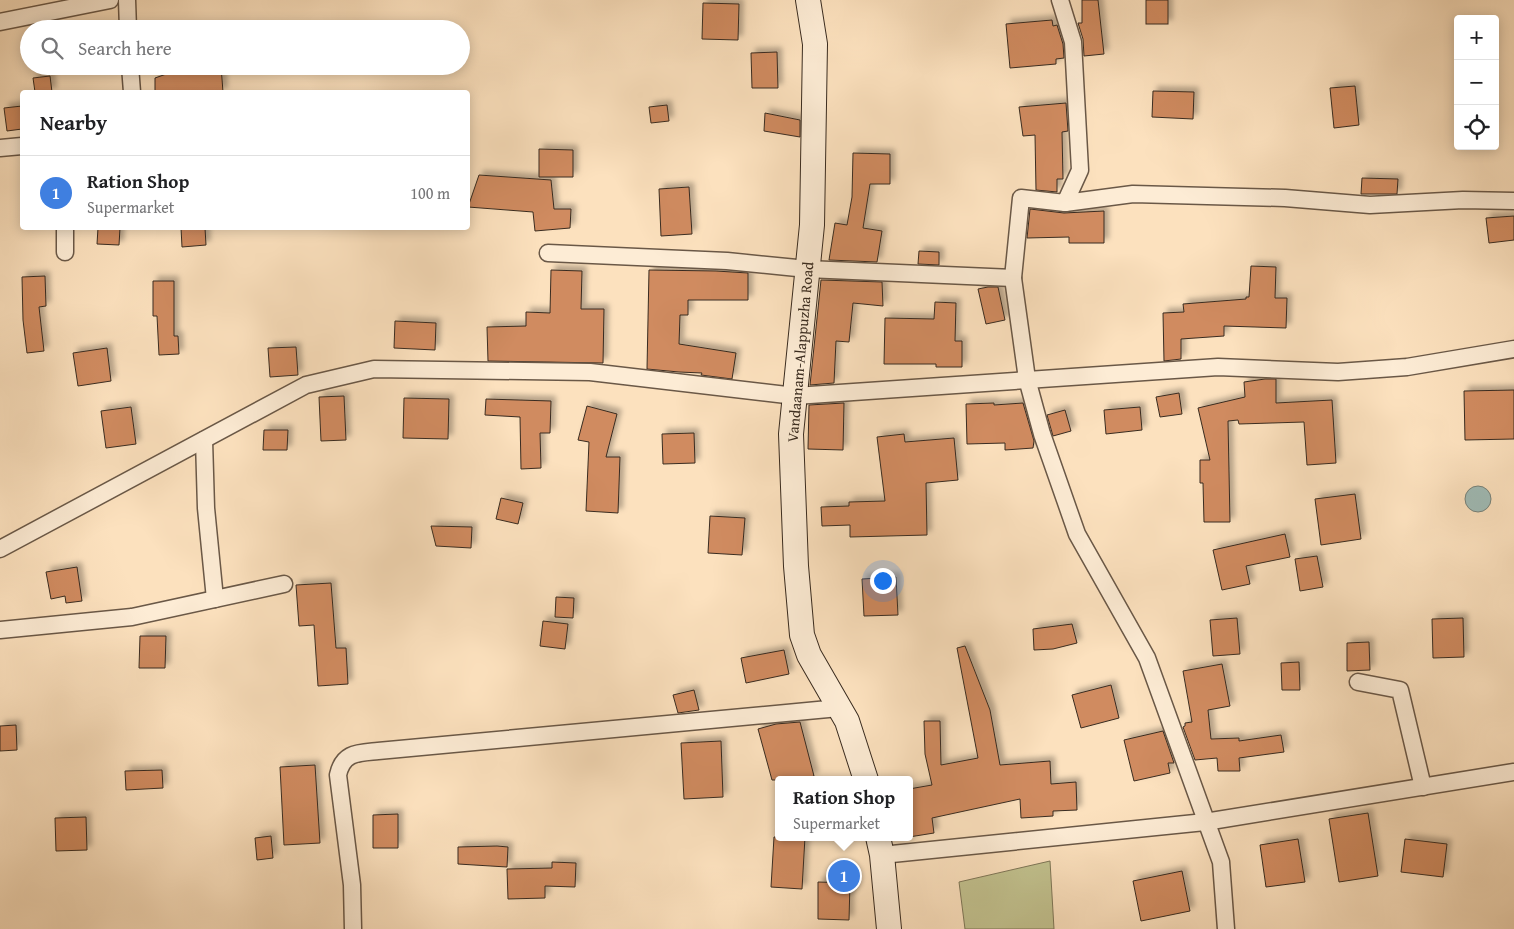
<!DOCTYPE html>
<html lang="en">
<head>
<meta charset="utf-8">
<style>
	:root { --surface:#fff; --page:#f6f6f6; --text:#202124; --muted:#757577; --line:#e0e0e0; --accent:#d93025 }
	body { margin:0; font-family:"Gentium Book Plus",serif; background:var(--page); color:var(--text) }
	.controls { position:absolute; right:15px; top:15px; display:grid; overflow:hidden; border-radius:5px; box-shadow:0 2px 12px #0003 }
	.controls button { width:45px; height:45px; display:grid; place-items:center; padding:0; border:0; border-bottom:1px solid var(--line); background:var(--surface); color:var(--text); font:25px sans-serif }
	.you { position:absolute; left:882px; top:580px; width:18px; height:18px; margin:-12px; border:4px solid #fff; border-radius:50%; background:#1a73e8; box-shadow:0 0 0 8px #1a73e833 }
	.badge { display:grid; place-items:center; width:32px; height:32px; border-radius:50%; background:var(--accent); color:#fff; font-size:16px; font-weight:700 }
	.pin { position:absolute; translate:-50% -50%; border:2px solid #fff; box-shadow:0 1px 5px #0006 }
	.popup { position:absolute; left:775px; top:776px; width:138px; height:65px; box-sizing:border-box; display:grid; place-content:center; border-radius:5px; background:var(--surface); filter:drop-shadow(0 1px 4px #0005); font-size:16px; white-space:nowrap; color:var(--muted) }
	.popup b { font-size:19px; color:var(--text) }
	.popup::after { content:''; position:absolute; left:50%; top:100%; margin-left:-10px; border:10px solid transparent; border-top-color:var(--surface) }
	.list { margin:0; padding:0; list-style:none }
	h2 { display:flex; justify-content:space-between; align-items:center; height:65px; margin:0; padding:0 20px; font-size:21px }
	h2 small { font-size:16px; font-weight:400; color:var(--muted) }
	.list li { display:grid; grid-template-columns:32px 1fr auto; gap:15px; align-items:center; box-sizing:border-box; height:75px; padding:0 20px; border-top:1px solid var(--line) }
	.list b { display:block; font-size:19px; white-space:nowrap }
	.list p { margin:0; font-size:16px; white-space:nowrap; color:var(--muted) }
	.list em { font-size:16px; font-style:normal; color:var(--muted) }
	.icon { flex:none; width:28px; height:28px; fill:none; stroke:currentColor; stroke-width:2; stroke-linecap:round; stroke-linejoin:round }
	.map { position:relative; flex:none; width:1514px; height:929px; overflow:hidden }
	.search { position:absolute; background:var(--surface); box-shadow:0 2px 12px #0003; left:20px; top:20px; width:450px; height:55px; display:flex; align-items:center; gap:12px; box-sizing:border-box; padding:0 18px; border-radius:28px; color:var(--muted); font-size:19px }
	.panel { position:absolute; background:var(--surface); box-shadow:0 2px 12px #0003; left:20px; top:90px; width:450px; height:140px; border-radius:5px }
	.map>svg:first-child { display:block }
</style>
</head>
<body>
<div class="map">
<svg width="1514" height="929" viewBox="0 0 1514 929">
	<defs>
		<filter id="shadow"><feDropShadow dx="4.5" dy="-4.5" stdDeviation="2.5" flood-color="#0004"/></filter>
	</defs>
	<rect width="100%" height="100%" fill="#fce1be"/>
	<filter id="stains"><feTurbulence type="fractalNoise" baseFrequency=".004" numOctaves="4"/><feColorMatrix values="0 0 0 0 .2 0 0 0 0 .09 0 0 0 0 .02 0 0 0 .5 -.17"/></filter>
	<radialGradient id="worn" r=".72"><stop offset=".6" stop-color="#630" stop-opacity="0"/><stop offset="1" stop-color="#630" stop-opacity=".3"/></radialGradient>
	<path fill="#c2c28f" stroke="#7e7657" d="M1050,861L1054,929H965L959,882Z"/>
	<circle fill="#a0bcb7" stroke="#77827a" cx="1478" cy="499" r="13"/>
	<g fill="#d08b60" stroke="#392b1f" filter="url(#shadow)">
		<path d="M1082,0H1098L1104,54L1084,56L1083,39L1078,23H1082Z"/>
		<rect x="1146" y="0" width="22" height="24"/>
		<path d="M703,3L739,4L738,40L702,39Z"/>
		<path d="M1052,20L1053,26L1057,25L1063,44L1064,58L1056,59V64L1010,68L1006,24Z"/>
		<path d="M777,52L778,88H752L751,53Z"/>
		<path d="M189,66H194L195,68L221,66L223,92H155V78Z"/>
		<path d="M50,76L52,92H35L33,78Z"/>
		<path d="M1355,86L1359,125L1334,128L1330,88Z"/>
		<path d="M1153,91L1194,92L1193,119L1152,117Z"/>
		<path d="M1066,103L1068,131L1062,132L1063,179H1057V192L1036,190L1035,135L1023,136L1019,107Z"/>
		<path d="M667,105L669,121L651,123L649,107Z"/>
		<path d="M22,106V129L7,131L4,108Z"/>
		<path d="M765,113L800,120V137L764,131Z"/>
		<path d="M539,149L573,150V177H539Z"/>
		<path d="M853,153L890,154V184H870L863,228L882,231L877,262L829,260L835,223L847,225L852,197Z"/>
		<path d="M479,175L551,180L554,209H571L570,228L535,231L533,212L468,207Z"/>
		<path d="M1362,178L1398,179L1397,194H1361Z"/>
		<path d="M689,187L692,234L661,236L659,189Z"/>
		<path d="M1030,209L1064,213L1104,211V243H1069V237L1027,238Z"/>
		<path d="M1514,216V240L1489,243L1486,218Z"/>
		<path d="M98,228H120L119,245L97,244Z"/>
		<path d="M181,228H205L206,245L182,247Z"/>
		<path d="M919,251L939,252V265L918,264Z"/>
		<path d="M1251,266L1276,267L1275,298H1287L1286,328L1224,326V336L1181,339V359L1164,361L1163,313L1184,312L1183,304L1246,299V297H1249Z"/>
		<path d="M551,270L582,271L581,309H604L603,363L488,361L487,327L526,326V312L550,313Z"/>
		<path d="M649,270L716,271L748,273V300H688V315H680L679,344L736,353L732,379L701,375L702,373L679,372L647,369Z"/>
		<path d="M45,276L46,306L39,307L44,351L27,353L23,320L22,277Z"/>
		<path d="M821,280L882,282L883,306L853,303L849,342L836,341L834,383L810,385Z"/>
		<path d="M153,281H174V336H178L179,354L159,355L157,316H153Z"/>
		<path d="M988,287H998L1005,320L986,324L978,289Z"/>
		<path d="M935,302L956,303L955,341H962V367H936V364H884L885,318L934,319Z"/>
		<path d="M395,321L436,323L435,350L394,348Z"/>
		<path d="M296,347L298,375L270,377L268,348Z"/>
		<path d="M107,348L111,381L78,386L73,353Z"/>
		<path d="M1265,379H1276V403L1332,400L1336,463L1307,465L1304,422L1239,424L1238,420L1228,421L1230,522H1204L1203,483H1200V460H1210L1198,408L1245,397L1244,382Z"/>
		<path d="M1514,390V439L1465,440L1464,391Z"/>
		<path d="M1179,393L1182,414L1160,417L1156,397Z"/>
		<path d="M344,396L346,440L321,441L319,397Z"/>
		<path d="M404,398L449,399L448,439L403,438Z"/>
		<path d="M486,399L551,401L550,433H540L541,468L521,469L520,417L485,415Z"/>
		<path d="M844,403L843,450L808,449L809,405Z"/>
		<path d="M994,403V405L1023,403L1034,441L1033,448L1005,450V443L967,444L966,404Z"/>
		<path d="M587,406L617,414L606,457H620L618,513L586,511L589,442L578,440Z"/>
		<path d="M131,407L136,444L106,448L101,411Z"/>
		<path d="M1140,407L1142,430L1106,434L1104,410Z"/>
		<path d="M1065,410L1071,431L1053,436L1047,415Z"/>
		<path d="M264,430H288L287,450H263Z"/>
		<path d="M694,433L695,463L663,464L662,434Z"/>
		<path d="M904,434L905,442L954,438L958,480L926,483L927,535L850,537V525L822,526L821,507L849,506V502L885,501L877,437Z"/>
		<path d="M1355,494L1361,539L1321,545L1315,499Z"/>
		<path d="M501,498L523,503L518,524L496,519Z"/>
		<path d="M710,516L745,518L742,555L708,553Z"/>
		<path d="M431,526L472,527L471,548L436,546Z"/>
		<path d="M1285,534L1290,557L1246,566L1250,584L1222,590L1213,550Z"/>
		<path d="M1317,556L1323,587L1300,591L1295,559Z"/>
		<path d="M77,567L82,601L66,603L65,596L51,599L46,572Z"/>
		<path d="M896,577L898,615L864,616L862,579Z"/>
		<path d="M331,583L336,648H346L348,684L318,686L314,625L299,626L296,585Z"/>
		<path d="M556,597L574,598L573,618L555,617Z"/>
		<path d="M1237,618L1240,654L1213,656L1210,620Z"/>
		<path d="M1463,618L1464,657L1433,658L1432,619Z"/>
		<path d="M543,621L568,624L565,649L540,646Z"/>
		<path d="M1072,624L1077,643L1053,649L1034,650L1033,629Z"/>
		<path d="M140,636H166L165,668H139Z"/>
		<path d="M1369,642L1370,670L1347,671V643Z"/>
		<path d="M965,646L990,710L1000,765L1050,761L1051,784L1076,782L1077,810L1053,811V816L1021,818L1020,799L932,818L934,833L909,837V789L932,785L925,754L924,721H940L941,765L978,758L957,648Z"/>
		<path d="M784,650L789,674L746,683L741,658Z"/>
		<path d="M1299,662L1300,690H1282L1281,663Z"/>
		<path d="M1222,664L1230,706L1208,710L1211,739L1239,738V741L1281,735L1284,752L1239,758L1240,771H1218L1217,758L1195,760L1183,727L1185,726V723L1192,722L1183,671Z"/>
		<path d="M1111,685L1119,718L1081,728L1072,695Z"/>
		<path d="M694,690L699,710L678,713L673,695Z"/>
		<path d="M800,722L814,776L801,780H772L758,729L776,724Z"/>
		<path d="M16,725L17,750L0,751V726Z"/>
		<path d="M1163,731L1174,763H1168L1170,773L1134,781L1124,740Z"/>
		<path d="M721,741L723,797L684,799L681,743Z"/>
		<path d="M315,765L320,843L284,845L280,767Z"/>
		<path d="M162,770L163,788L126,790L125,771Z"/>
		<path d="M1368,813L1378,876L1339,882L1329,819Z"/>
		<path d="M398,814V848H373V815Z"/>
		<path d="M86,817L87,850L56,851L55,818Z"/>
		<path d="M271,836L273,858L257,860L255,838Z"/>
		<path d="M774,837H805L802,889L771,887Z"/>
		<path d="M1298,839L1305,882L1266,887L1260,845Z"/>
		<path d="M1405,839L1447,844L1443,877L1401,872Z"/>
		<path d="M497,846L508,847L507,867L458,864V847Z"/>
		<path d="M552,862L576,863L575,887L545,886V898L508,899L507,869L552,868Z"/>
		<path d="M1182,871L1190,911L1141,921L1133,881Z"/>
		<path d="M818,882L850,883L849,920L818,919Z"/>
	</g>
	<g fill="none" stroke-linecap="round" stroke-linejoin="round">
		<defs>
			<g id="street">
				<path d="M127,0L128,29"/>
				<path d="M0,22L110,0"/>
				<path d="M130,66L132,92"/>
				<path d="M0,148L22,146"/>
				<path d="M1065,203L1133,194L1285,198L1370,205L1463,200L1514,201"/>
				<path d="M65,228V252"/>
				<path d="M548,253L727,261L807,269L1013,278L1021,198L1065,203L1080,170L1073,42L1060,0"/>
				<path d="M1013,278L1027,379L1042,434L1077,534L1147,658L1221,862L1226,929"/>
				<path d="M204,440L206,508L215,599"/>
				<path d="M0,549L306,385L374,369L590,372L795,396L1218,367L1338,372L1407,367L1514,349"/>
				<path d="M0,630L132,617L284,584"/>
				<path d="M1358,682L1400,690L1423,787"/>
				<path d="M882,855L1205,822L1514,772"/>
				<path d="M353,929L352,885L338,775C343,752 358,753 378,751L839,708"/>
			</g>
			<g id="secondary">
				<path d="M808,0L815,44L812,225L791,434L796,566L802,635L809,655L847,721L866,780"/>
				<path d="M878,837L882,855L889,929"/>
			</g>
		</defs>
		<use href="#street" stroke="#6a5847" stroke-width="19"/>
		<use href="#secondary" stroke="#392b1f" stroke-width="26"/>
		<use href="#street" stroke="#fdecd5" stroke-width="16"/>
		<use href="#secondary" stroke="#fdecd5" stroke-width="24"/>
	</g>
	<g text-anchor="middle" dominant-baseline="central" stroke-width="4" stroke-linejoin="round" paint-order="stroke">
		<g font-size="15" fill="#392b1f" stroke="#fdecd5">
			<text transform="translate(800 352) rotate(-85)">Vandaanam-Alappuzha Road</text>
		</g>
	</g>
	<rect width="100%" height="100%" filter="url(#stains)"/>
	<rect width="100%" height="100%" fill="url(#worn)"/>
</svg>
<div class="controls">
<button>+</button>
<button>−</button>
<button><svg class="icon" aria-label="locate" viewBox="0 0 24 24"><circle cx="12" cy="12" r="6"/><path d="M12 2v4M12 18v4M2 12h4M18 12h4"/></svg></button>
</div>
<div class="you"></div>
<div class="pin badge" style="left:844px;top:876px;background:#3f7fe0">1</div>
<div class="popup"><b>Ration Shop</b>Supermarket</div>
<div class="search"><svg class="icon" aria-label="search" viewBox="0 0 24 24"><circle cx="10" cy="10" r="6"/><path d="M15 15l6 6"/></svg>Search here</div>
<section class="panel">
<h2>Nearby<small></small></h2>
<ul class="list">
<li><span class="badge" style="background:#3f7fe0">1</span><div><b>Ration Shop</b><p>Supermarket</p></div><em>100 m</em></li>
</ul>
</section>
</div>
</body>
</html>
